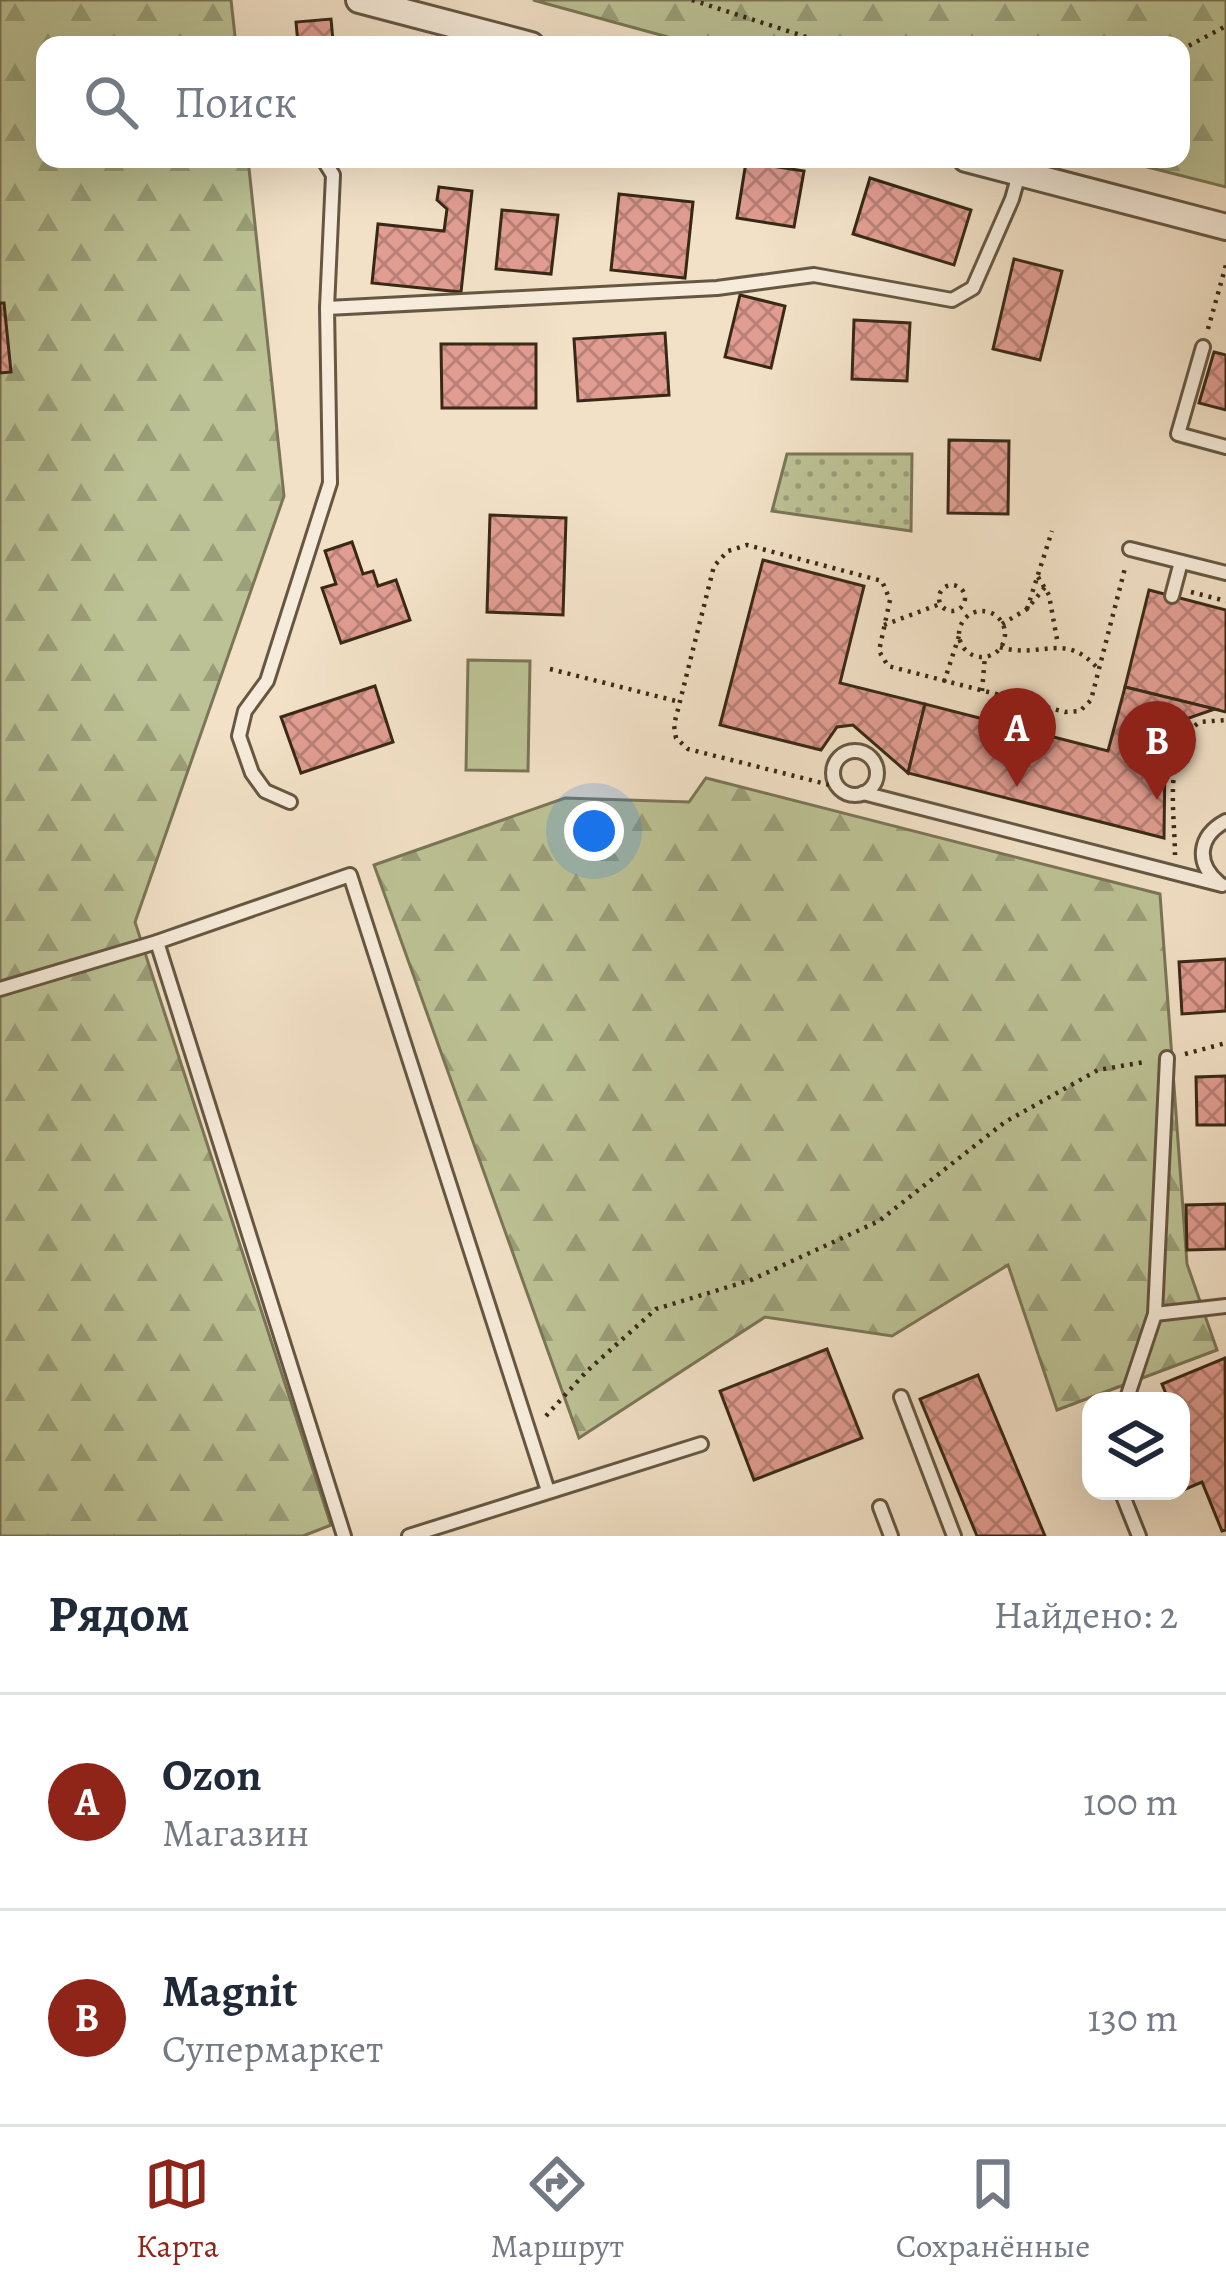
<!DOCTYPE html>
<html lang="ru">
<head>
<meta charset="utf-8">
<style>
	:root { --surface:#fff; --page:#f2f2f3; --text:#1f2937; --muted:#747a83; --line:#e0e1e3; --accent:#8f2418 }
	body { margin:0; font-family:Alegreya,serif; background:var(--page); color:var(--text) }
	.controls { position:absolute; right:36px; bottom:36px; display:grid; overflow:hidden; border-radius:24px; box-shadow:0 12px 48px #0002 }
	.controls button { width:108px; height:108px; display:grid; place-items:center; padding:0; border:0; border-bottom:3px solid var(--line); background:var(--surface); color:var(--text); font:60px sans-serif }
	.you { position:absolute; left:594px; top:831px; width:42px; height:42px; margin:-30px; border:9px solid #fff; border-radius:50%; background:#1a73e8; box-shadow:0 0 0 18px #1a73e833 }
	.badge { display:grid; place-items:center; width:78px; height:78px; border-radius:50%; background:var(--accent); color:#fff; font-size:39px; font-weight:700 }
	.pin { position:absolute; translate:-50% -99px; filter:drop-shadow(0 3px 6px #0008) }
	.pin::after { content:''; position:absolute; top:63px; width:42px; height:36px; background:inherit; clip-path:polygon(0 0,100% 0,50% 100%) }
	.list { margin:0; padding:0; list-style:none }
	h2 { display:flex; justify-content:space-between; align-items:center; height:156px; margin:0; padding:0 48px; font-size:51px }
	h2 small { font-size:39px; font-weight:400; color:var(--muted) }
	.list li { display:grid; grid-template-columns:78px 1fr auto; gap:36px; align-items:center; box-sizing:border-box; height:216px; padding:0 48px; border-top:3px solid var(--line) }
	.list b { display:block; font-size:45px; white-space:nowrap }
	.list p { margin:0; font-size:39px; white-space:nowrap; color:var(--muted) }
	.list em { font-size:39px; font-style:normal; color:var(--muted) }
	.icon { flex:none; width:66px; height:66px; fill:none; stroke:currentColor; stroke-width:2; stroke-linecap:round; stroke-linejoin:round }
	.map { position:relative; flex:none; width:1226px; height:1536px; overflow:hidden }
	.search { position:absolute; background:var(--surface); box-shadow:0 12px 48px #0002; left:36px; right:36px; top:36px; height:132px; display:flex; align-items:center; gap:30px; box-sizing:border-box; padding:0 42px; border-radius:24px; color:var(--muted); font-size:45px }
	.sheet { height:588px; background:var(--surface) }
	nav { display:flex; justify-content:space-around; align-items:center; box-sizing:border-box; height:168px; border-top:3px solid var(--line); background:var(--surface); font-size:33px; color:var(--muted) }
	nav a { display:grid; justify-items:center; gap:6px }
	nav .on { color:var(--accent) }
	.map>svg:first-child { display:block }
</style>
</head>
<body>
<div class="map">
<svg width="1226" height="1536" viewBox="0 0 1226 1536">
	<defs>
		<pattern id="grass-dots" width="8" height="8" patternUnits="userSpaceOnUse" patternTransform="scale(3)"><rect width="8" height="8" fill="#bcc295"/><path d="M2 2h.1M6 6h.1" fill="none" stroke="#9a9e79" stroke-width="1.8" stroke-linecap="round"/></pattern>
		<pattern id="forest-firs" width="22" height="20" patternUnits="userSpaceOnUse" patternTransform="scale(3)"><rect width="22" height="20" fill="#bcc295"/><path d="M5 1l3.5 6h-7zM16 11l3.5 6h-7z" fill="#9a9e79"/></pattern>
		<pattern id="building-cross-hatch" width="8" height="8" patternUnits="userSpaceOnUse" patternTransform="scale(3)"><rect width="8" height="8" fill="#e29d92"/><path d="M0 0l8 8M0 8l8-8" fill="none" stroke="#b88076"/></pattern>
	</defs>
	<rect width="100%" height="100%" fill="#f2e1c7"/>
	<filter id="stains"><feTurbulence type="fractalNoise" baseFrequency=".00167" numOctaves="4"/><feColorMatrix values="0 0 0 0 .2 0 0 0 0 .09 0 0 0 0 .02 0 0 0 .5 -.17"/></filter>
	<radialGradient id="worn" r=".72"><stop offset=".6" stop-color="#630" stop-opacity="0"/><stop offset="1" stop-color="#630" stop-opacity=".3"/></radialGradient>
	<path fill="url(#grass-dots)" stroke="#7a7656" stroke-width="3" d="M787,454H912L911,531L772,511Z"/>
	<g fill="url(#forest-firs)" stroke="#7a7656" stroke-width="3">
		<path d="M0,0H231L236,45H45V159H248L284,496L135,922L331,1525L303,1536H0Z"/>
		<path d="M533,0H1226V187L1116,159H1181V45H697Z"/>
		<path d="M706,778L1160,894L1187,1264L1217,1350L1057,1410L1008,1265L892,1336L765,1317L579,1438L374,865L565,798L689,802Z"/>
	</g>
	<path fill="#bcc295" stroke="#7a7656" stroke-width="3" d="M468,660L530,661L528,771L466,770Z"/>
	<g fill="url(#building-cross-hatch)" stroke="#382916" stroke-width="3">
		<path d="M331,19L333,41H345V45H285L298,44L296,22Z"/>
		<path d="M746,162L804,171L794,227L737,218Z"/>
		<path d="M870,178L971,210L954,265L853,234Z"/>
		<path d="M439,187L472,191L461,292L372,283L378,224L444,231L447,209L437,200Z"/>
		<path d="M619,194L693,202L685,278L611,270Z"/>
		<path d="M502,210L558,215L551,274L496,269Z"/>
		<path d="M1014,259L1062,271L1040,360L993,349Z"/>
		<path d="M740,295L785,306L771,368L725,357Z"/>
		<path d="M0,303H4L11,372L0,373Z"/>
		<path d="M854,320L910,323L907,381L852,379Z"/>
		<path d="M665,333L669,395L578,401L574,339Z"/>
		<path d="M441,344H536V408H442Z"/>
		<path d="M1214,352L1226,355V410L1199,403Z"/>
		<path d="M949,440L1009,441L1008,514L948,513Z"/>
		<path d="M490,515L566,518L563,615L487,612Z"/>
		<path d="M352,542L363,574L373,571L378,586L396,580L410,620L341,643L322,588L336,584L325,551Z"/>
		<path d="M763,560L864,586L840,683L925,704L908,773L853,725L837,727L821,750L720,725Z"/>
		<path d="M1149,590L1226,610V712L1125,687Z"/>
		<path d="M375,686L393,742L301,773L281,717Z"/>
		<path d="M1125,687L1215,709L1183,720L1169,737L1165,756L1164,838L908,773L925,704L1108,751Z"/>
		<path d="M1226,959V1011L1182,1014L1179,962Z"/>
		<path d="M1226,1076V1125H1197L1196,1077Z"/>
		<path d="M1226,1204V1249L1187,1250L1186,1205Z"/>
		<path d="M827,1349L862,1438L754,1480L720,1391Z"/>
		<path d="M1225,1358L1226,1530L1222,1531L1202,1482L1181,1491V1401H1169L1162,1384Z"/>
		<path d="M978,1375L1045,1536H977L920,1399Z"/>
	</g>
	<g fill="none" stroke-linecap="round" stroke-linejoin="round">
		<defs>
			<g id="service">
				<path d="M323,159L333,175L327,308"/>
				<path d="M1203,347L1178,434L1226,447"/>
				<path d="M1130,549L1226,573"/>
				<path d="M1172,596L1181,562"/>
				<circle cx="855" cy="773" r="22"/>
				<path d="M863,793L1222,885"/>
				<path d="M290,802L265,791L252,773L239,736L245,711L267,681L330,483L327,308L717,288L814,275L952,300L973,288L1012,199L1019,174"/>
				<path d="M1219,883C1195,863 1198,836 1226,821"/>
				<path d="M0,989L157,942"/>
				<path d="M1155,1314L1226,1306"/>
				<path d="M901,1397L954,1536"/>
				<path d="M1126,1401L1155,1314L1167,1058"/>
				<path d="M1121,1491L1139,1536"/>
				<path d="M880,1507L891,1536"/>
				<path d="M344,1536L157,942L350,875L548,1491"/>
				<path d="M409,1536L701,1444"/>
			</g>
			<g id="minor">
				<path d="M359,0L531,45"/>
				<path d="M966,159L1226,227"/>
			</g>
		</defs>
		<use href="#service" stroke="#665742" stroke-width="18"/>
		<use href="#minor" stroke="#665742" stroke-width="30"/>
		<g stroke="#382916" stroke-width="4.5" stroke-dasharray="3 6" stroke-linecap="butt">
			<path d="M692,0L831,45"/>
			<path d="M1181,50L1226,26"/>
			<path d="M1208,329L1226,265"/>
			<path d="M1038,577L1049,595L1058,645"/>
			<circle cx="952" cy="598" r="13"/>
			<path d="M1191,592L1226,601"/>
			<path d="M1027,609L1052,531"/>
			<circle cx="982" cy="634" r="23"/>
			<path d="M1002,624L1027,609L1046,586"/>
			<path d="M884,625L940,604"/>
			<path d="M1000,647C1041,660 1065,630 1098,669"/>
			<path d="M550,669L680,702"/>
			<path d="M944,682L959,636"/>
			<path d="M982,691L985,656"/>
			<path d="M838,787L688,749L676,738L674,725L714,566L728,551L747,545L882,581L890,600L879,651L888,666L1065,712L1080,711L1091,700L1125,568"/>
			<path d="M1175,855C1175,815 1162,746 1200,722L1226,720"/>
			<path d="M1185,1054L1226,1043"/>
			<path d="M546,1416L587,1371L656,1309L751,1280L879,1221L1005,1122L1098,1070L1145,1062"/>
		</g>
		<use href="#service" stroke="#f7ecdb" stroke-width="12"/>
		<use href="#minor" stroke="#f7ecdb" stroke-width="24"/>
	</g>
	<rect width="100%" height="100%" filter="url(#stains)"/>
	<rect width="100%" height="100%" fill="url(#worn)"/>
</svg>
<div class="controls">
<button><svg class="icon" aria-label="layers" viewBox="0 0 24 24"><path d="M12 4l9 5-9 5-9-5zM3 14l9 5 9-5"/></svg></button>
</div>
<div class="you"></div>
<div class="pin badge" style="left:1017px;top:787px">A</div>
<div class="pin badge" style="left:1157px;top:800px">B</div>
<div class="search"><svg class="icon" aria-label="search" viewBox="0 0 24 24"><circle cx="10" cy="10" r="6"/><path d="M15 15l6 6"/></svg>Поиск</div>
</div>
<section class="sheet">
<h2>Рядом<small>Найдено: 2</small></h2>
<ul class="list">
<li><span class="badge">A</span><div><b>Ozon</b><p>Магазин</p></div><em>100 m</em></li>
<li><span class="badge">B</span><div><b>Magnit</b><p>Супермаркет</p></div><em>130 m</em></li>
</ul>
</section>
<nav>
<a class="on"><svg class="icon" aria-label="map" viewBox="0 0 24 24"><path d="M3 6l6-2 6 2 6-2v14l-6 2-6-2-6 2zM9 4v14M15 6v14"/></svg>Карта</a>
<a><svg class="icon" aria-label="directions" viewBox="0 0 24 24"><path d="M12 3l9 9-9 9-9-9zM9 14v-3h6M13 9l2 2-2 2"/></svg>Маршрут</a>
<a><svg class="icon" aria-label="saved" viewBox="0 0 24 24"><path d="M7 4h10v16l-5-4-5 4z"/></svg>Сохранённые</a>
</nav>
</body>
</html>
